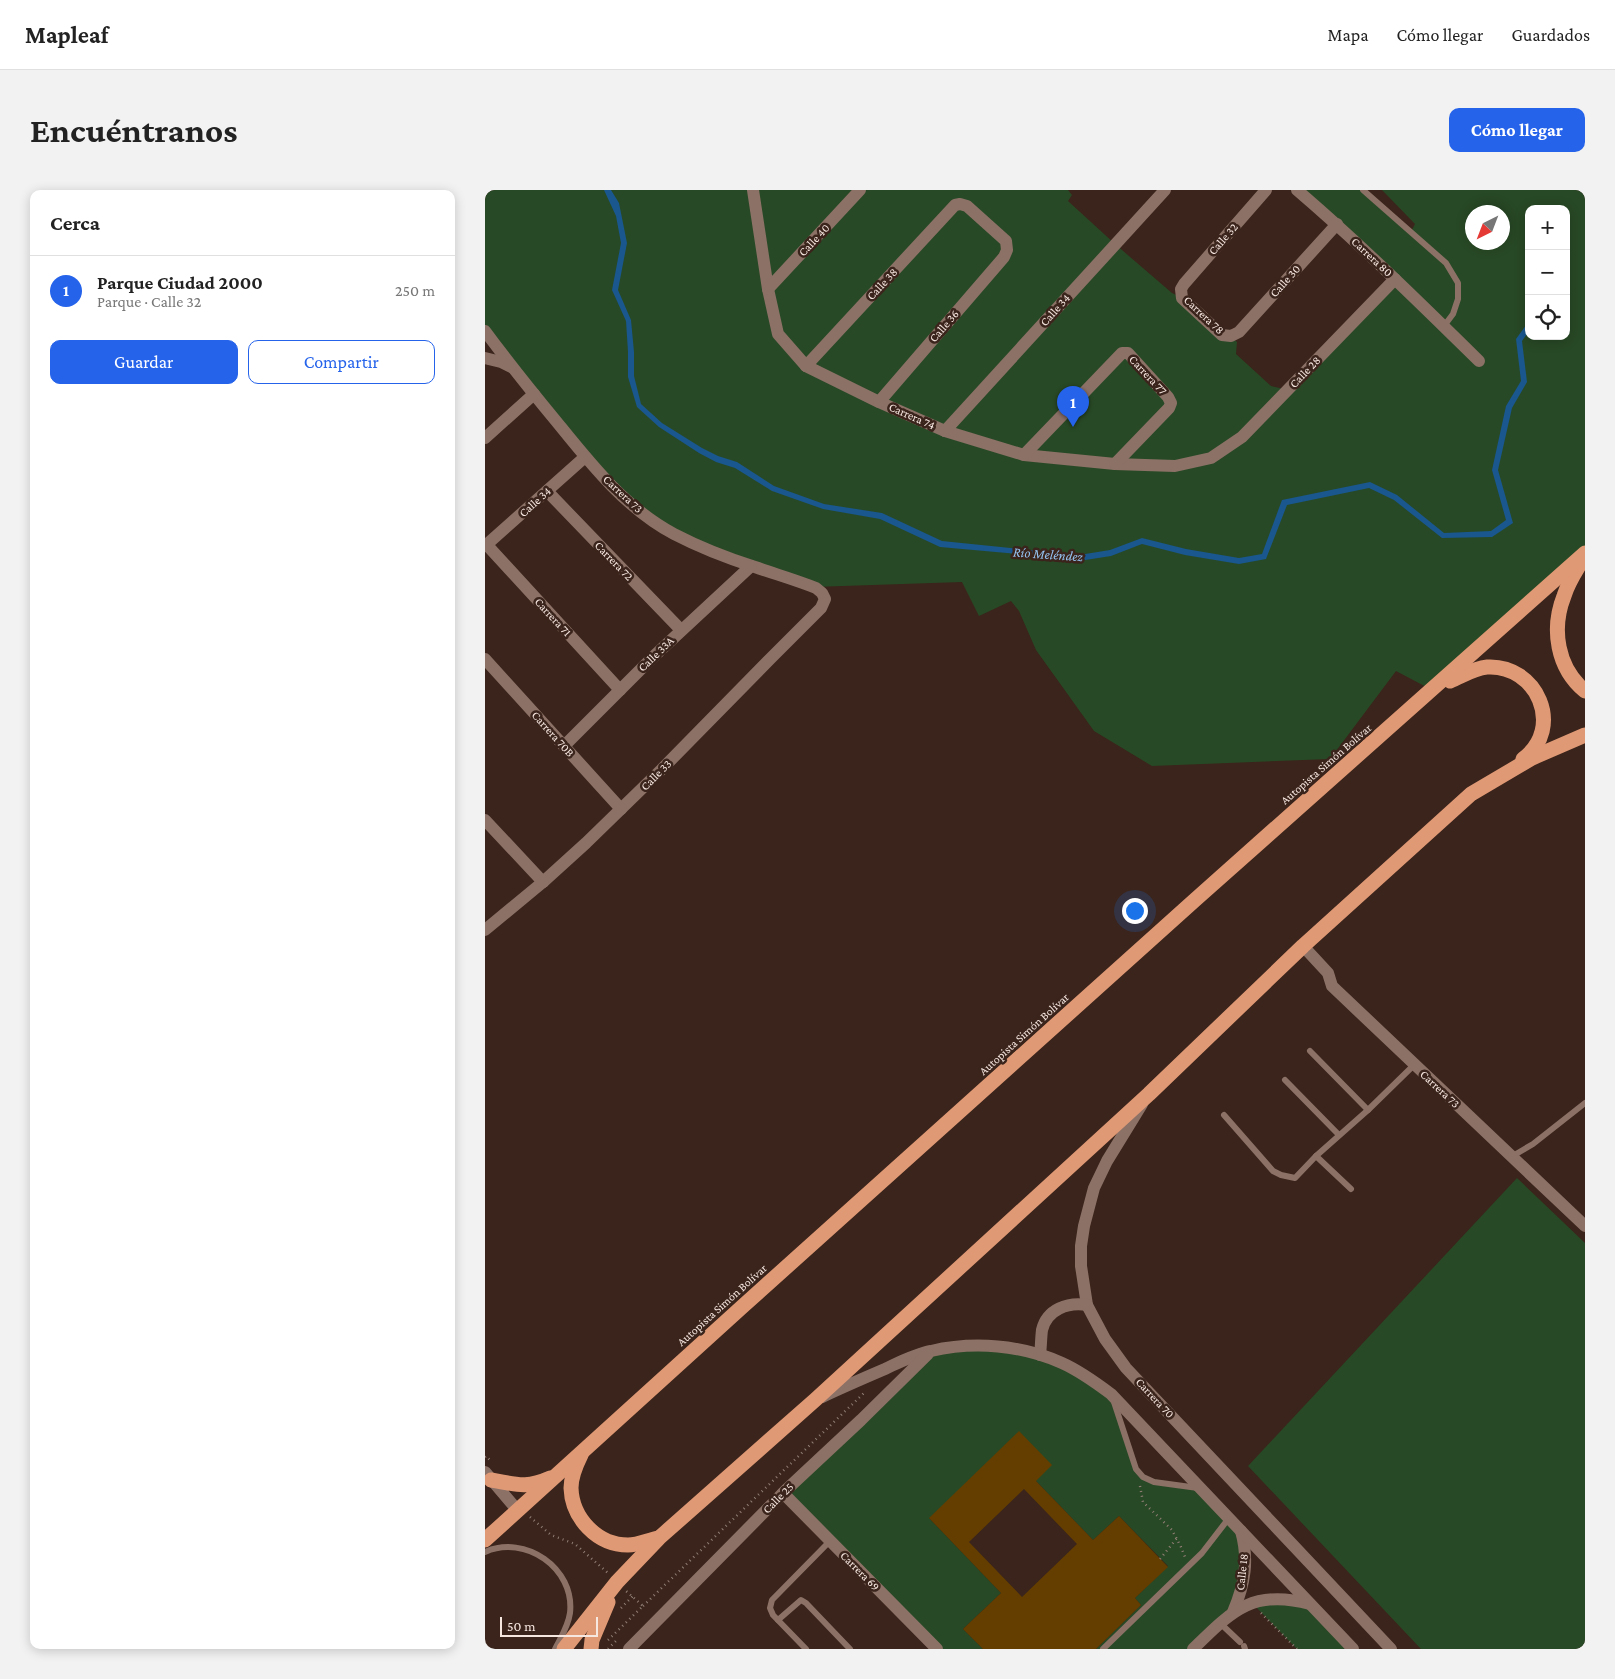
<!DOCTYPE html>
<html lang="es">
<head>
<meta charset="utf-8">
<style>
	:root { --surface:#fff; --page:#f2f2f2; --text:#222; --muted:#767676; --line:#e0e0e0; --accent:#2563eb }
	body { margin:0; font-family:"Crimson Pro",serif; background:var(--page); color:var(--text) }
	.controls { position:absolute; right:15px; top:15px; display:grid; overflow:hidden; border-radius:10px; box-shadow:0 2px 12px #0003 }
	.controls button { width:45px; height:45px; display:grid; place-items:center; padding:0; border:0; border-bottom:1px solid var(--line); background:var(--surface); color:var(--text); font:25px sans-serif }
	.compass { position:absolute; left:980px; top:15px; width:45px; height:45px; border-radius:50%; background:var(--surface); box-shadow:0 2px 12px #0003; rotate:222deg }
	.scale { position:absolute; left:15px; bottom:12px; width:98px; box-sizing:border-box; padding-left:5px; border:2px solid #f7e7e1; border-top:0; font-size:14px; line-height:18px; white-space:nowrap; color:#f7e7e1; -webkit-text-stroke:4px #3a241b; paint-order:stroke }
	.you { position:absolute; left:649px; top:720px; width:18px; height:18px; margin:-12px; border:4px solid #fff; border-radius:50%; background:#1a73e8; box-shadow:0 0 0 8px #1a73e833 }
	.badge { display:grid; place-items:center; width:32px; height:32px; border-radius:50%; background:var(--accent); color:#fff; font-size:16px; font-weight:700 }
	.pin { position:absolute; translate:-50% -41px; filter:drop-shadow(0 1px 2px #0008) }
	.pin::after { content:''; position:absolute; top:26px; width:18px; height:15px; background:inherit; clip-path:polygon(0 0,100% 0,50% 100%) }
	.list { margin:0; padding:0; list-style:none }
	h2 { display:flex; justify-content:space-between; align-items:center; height:65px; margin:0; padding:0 20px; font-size:21px }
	h2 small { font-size:16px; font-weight:400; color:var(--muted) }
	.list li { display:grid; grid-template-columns:32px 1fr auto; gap:15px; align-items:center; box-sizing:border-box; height:70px; padding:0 20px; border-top:1px solid var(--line) }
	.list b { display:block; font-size:19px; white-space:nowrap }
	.list p { margin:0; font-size:16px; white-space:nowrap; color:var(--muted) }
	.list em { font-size:16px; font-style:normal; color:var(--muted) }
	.actions { display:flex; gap:10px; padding:15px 20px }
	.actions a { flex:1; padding:11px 0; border:1px solid var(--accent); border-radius:10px; text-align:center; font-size:18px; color:var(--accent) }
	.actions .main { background:var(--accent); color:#fff }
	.icon { flex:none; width:28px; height:28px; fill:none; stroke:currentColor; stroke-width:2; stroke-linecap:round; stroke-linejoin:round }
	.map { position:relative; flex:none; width:1100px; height:1459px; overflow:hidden; border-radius:10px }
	header { display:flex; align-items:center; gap:30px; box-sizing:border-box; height:70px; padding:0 25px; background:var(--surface); border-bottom:1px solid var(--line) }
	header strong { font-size:24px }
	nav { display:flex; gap:28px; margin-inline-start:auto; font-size:18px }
	.intro { display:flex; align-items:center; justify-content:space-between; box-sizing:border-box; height:120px; padding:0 30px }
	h1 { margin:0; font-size:35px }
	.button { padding:12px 22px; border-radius:10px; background:var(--accent); color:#fff; font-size:18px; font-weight:700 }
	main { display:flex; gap:30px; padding:0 30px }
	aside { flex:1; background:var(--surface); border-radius:10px; box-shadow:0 2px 12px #0003 }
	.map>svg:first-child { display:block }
</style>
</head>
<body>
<header>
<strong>Mapleaf</strong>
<nav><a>Mapa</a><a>Cómo llegar</a><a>Guardados</a></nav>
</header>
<div class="intro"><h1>Encuéntranos</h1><a class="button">Cómo llegar</a></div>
<main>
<aside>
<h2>Cerca<small></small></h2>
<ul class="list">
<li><span class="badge">1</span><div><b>Parque Ciudad 2000</b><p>Parque · Calle 32</p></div><em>250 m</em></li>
</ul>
<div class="actions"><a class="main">Guardar</a><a>Compartir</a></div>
</aside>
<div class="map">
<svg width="1100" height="1459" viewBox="0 0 1100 1459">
	<rect width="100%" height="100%" fill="#3a241b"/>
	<g fill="#284925" fill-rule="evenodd">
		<path d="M0,0H583L587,5L583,11L630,54L687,103L697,108L752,152L751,164L786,196L803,200L910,89L812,0H878L926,42L930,34L897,0H1100V363L947,500L911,481L845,569L667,576L609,541L551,460L534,421L526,411L494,426L477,392L328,397L237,365L147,315L0,141ZM1044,19H1081V146H1044ZM988,22H1018V52H988Z"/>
		<path d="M1032,988L1100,1053V1459H936L763,1276Z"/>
		<path d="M483,1156L555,1165L626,1204L651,1279L658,1287L716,1298L756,1341L755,1406L708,1459H611L656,1415L650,1408L683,1376L634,1326L608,1350L551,1291L444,1328L516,1403L478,1439L498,1459H447L300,1301L446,1161Z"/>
		<path d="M767,1413L825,1414L868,1459H812Z"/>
	</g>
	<path fill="#19578e" d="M119,0H126L134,13L142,53L133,100L146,130L149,162V186L156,214L177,233L217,258L233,266L252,272L289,296L339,314L397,323L457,351L594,365L625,360L657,348L701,359L754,368L777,364L797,310L885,292L912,305L959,343L1006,341L1021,330L1007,280L1021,216L1036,191L1031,149L1042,134H1044V141L1037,151L1042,192L1027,218L1013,280L1028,333L1007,347L957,348L909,310L884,298L802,315L781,369L754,374L700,365L657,354L626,366L594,371L533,364L455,357L395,329L338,319L287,301L250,278L231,272L214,263L174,237L152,217L143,187V162L141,131L127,100L136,53L131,26Z"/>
	<path fill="#643e00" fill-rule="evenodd" d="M534,1241L567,1275L551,1291L608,1350L634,1326L683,1377L650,1408L656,1415L611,1459H498L478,1439L516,1403L444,1328ZM539,1299L592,1354L537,1407L484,1352Z"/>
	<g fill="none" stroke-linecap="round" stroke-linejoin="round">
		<g stroke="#927f77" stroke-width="2.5" stroke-dasharray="1 4" stroke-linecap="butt">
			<path d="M0,1267L1,1266L6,1271"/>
			<path d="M655,1296L658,1312L687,1340L696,1357L700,1367"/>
			<path d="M45,1327L66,1345L90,1354L123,1383"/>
			<path d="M675,1369L692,1348"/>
			<path d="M158,1416L380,1202"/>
			<path d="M136,1418L148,1406"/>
			<path d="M776,1423L812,1459"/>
			<path d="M123,1450L158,1416L141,1401"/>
			<path d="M123,1459L131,1451L133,1453"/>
		</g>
		<g stroke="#8c7167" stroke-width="6">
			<path d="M878,0L961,73L973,93V109L968,124L959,136"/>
			<path d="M825,861L883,920"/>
			<path d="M800,890L854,945"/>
			<path d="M739,925L788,981L796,985L810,988L831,966L883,920L929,875"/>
			<path d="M831,966L866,999"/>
			<path d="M1026,967L1048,954L1100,913"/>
			<path d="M629,1212L651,1279L658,1287L669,1292L713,1298"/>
			<path d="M0,1362C40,1344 90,1378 85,1423C83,1437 76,1447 70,1459"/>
			<path d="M293,1430L316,1410L321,1413L365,1459"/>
			<path d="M735,1433L755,1452"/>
			<path d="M759,1456L760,1459"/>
			<path d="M321,1459L288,1425L285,1418L287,1410L345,1351"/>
			<path d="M618,1459L717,1363L744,1328"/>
		</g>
		<g stroke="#8c7167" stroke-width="12">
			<path d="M268,0L283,99L293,144L321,176L394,212L460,241L539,265L630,274L690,276L726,268L757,247L910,89"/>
			<path d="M781,0L699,94L696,99L697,108L737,145L746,146L754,142L852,34"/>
			<path d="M812,0C875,54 934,112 994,171"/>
			<path d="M283,99L375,0"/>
			<path d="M0,141C23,172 47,202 71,231C105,273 140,318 189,344C214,357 242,368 270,377C290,384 311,390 331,398L337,403L340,409L336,418L285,469L176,580L101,653L58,692L0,740"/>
			<path d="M0,168L16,172L26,177"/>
			<path d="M321,176L470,15L475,14L482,16L521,51L522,60L519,67L394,212"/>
			<path d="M460,241L680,0"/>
			<path d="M0,248L49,204"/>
			<path d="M539,265L637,163H643L683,207L686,213L684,218L630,274"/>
			<path d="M62,301L196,440"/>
			<path d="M2,355L135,500"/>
			<path d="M0,356L100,267"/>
			<path d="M0,469L136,619"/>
			<path d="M79,556L167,468L266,376"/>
			<path d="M0,630L58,692"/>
			<path d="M818,756L843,783L847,796L1100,1036"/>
			<path d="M0,1282L33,1321"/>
			<path d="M298,1303L452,1459"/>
			<path d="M748,1422C760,1394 764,1370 756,1341"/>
			<path d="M708,1459C746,1422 767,1398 825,1414"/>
		</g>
		<g stroke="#8c7167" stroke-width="12">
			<path d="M657,914L622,971L609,998L599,1036L596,1056V1076L602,1115L620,1149L641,1178L906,1459"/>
			<path d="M555,1165C556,1157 556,1148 557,1140C562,1119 583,1112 602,1115"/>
			<path d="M337,1207C358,1197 379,1188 400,1179C415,1172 430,1164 446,1161C489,1151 537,1155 577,1173C595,1181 610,1192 626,1204L868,1459"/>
			<path d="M144,1459L300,1301L376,1230L443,1164"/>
		</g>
		<g stroke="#e09975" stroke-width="15">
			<path d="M1097,371C1090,382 1083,393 1079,406C1066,439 1072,478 1100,501"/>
			<path d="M965,491C977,486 989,478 1002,477C1052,474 1080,538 1038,569"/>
			<path d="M96,1265C91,1275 86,1286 86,1298C87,1328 112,1355 143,1355C153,1355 163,1350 173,1348"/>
			<path d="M6,1290C31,1294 40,1299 65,1288"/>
			<path d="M0,1350L258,1116L711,709L1100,363"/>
			<path d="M79,1459L132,1392L174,1348L330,1210L664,904L818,756L986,604L1047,568L1100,545"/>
			<path d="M106,1459L107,1450L123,1412"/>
		</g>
	</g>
	<g text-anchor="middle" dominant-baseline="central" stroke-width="5" stroke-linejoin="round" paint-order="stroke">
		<g font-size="12" fill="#f7e7e1" stroke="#3a241b">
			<text transform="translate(738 49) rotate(-49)">Calle 32</text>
			<text transform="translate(329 50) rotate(-47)">Calle 40</text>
			<text transform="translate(887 67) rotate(43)">Carrera 80</text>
			<text transform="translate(800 91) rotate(-48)">Calle 30</text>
			<text transform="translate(397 94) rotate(-47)">Calle 38</text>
			<text transform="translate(570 120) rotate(-48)">Calle 34</text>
			<text transform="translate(719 125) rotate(43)">Carrera 78</text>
			<text transform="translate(459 136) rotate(-49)">Calle 36</text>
			<text transform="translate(820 182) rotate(-46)">Calle 28</text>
			<text transform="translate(663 185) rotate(47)">Carrera 77</text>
			<text transform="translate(427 226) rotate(24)">Carrera 74</text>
			<text transform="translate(138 304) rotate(43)">Carrera 73</text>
			<text transform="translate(50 312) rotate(-42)">Calle 34</text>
			<text transform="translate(129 371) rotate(46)">Carrera 72</text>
			<text transform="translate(68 427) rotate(47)">Carrera 71</text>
			<text transform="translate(171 464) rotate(-44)">Calle 33A</text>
			<text transform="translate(68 544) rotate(48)">Carrera 70B</text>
			<text transform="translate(841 574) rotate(-41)">Autopista Simón Bolívar</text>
			<text transform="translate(171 585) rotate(-45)">Calle 33</text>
			<text transform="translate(539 844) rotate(-42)">Autopista Simón Bolívar</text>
			<text transform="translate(955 899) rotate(43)">Carrera 73</text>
			<text transform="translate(237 1115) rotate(-42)">Autopista Simón Bolívar</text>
			<text transform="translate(670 1208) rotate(47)">Carrera 70</text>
			<text transform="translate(293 1308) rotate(-45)">Calle 25</text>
			<text transform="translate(375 1381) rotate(45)">Carrera 69</text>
			<text transform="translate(757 1382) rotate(-84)">Calle 18</text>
		</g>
		<g font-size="14" font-style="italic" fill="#95c3f2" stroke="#3a241b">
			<text transform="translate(563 364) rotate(4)">Río Meléndez</text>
		</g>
	</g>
</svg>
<div class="controls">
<button>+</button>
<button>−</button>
<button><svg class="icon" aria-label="locate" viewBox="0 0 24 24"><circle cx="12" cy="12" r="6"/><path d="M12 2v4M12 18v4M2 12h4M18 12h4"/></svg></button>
</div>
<svg class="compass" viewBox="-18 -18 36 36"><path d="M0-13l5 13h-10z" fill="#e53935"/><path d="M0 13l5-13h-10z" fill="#767676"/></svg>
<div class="scale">50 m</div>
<div class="you"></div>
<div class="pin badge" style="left:588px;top:237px">1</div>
</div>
</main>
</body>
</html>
